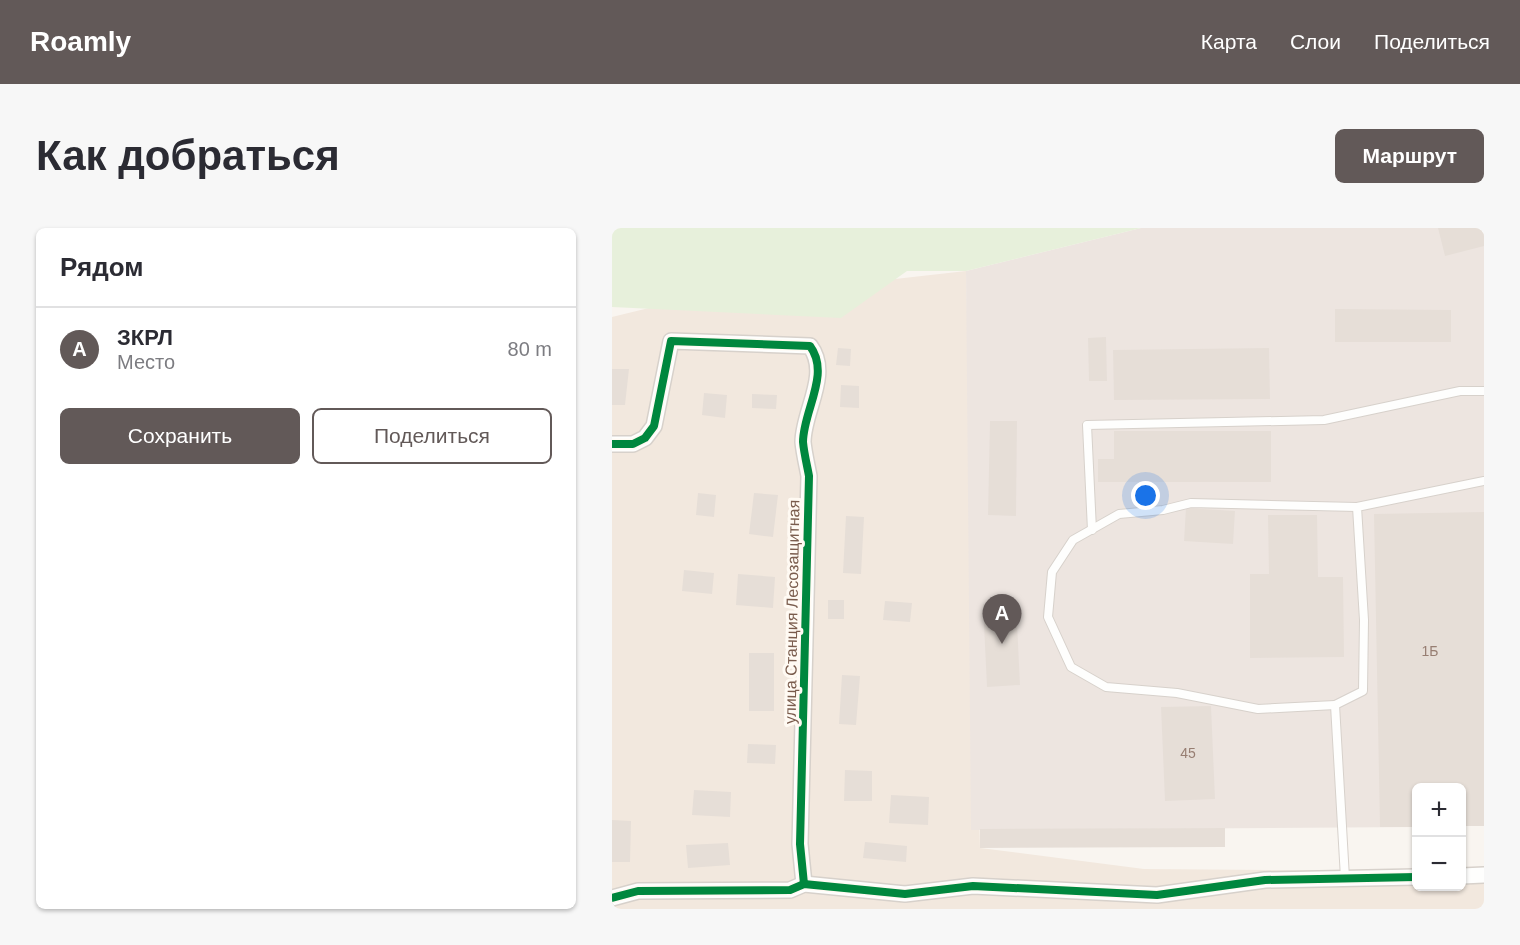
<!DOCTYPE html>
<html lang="ru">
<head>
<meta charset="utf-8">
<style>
	:root { --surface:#fff; --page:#f7f7f7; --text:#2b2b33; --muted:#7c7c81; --line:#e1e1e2; --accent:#625958 }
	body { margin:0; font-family:Arial,sans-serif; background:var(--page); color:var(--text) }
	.controls { position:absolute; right:18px; bottom:18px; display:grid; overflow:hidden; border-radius:9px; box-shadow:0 2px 4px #0004 }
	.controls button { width:54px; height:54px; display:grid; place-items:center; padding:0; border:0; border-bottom:2px solid var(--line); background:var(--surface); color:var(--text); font:30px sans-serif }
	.you { position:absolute; left:534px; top:268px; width:21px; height:21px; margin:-15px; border:4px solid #fff; border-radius:50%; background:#1a73e8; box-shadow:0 0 0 9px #1a73e833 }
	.badge { display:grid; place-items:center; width:39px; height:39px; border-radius:50%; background:var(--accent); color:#fff; font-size:20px; font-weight:700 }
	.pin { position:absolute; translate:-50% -50px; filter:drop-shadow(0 2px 3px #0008) }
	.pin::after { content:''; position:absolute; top:32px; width:21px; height:18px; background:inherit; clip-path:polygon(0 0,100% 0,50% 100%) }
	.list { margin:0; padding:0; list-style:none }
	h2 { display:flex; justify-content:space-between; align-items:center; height:78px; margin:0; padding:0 24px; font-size:26px }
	h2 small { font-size:20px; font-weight:400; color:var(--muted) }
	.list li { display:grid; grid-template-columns:39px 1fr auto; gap:18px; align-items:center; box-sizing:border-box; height:84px; padding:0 24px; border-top:2px solid var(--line) }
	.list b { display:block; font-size:22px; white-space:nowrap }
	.list p { margin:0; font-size:20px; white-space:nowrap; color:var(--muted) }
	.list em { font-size:20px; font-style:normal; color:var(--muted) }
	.actions { display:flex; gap:12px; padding:18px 24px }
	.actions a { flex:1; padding:14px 0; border:2px solid var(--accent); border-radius:9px; text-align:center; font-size:21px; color:var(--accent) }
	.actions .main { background:var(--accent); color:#fff }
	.map { position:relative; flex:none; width:872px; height:681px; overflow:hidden; border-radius:9px }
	header { display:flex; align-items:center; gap:36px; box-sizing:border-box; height:84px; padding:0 30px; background:var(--accent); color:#fff }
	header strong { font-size:28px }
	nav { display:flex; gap:33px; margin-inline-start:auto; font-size:21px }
	.intro { display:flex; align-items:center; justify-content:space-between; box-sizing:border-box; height:144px; padding:0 36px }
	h1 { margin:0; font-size:42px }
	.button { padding:15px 27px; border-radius:9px; background:var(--accent); color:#fff; font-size:21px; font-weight:700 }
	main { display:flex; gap:36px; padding:0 36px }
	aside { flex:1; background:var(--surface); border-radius:9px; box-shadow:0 2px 4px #0004 }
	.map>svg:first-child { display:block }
</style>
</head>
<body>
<header>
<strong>Roamly</strong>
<nav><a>Карта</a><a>Слои</a><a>Поделиться</a></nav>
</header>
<div class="intro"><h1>Как добраться</h1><a class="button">Маршрут</a></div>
<main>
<aside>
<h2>Рядом<small></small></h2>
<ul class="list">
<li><span class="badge">A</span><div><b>ЗКРЛ</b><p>Место</p></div><em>80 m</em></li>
</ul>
<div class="actions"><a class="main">Сохранить</a><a>Поделиться</a></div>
</aside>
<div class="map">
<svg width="872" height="681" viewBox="0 0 872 681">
	<rect width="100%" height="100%" fill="#f9f5f0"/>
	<path fill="#f2e8de" d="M354,43L368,620L532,641L804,643V658H850V644H872V681H0V89L45,78Z"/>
	<path fill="#ede5e0" d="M529,0H872V598H850V560H804V599L359,602L354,43Z"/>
	<path fill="#e7f0db" d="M0,0H529L354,43H295L229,90L0,79Z"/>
	<g fill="#e6ded7">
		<path d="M826,0H872V18L833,28Z"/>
		<path d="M723,81L839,82V114H723Z"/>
		<path d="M494,109L495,153H477L476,110Z"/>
		<path d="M226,120L239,121L238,138L224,137Z"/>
		<path d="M657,120L658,171L502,172L501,122Z"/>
		<path d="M0,141H17L13,177H0Z"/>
		<path d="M229,157L247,158V180L228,179Z"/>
		<path d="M92,165L115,167L113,190L90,187Z"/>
		<path d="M140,166L165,167L164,181L140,180Z"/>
		<path d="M378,193H405L404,288L376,287Z"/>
		<path d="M502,203H659V254H486V231H502Z"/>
		<path d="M86,265L104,267L102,289L84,287Z"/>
		<path d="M142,265L166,267L161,309L137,306Z"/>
		<path d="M574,280L623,283L621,316L572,313Z"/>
		<path d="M872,284V598H850V560H804V599H768L762,286Z"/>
		<path d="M656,287H705L706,349H731L732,429L638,430V346H657Z"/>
		<path d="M234,288L252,289L249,346L231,345Z"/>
		<path d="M72,342L102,345L100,366L70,363Z"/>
		<path d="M126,346L163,349L161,380L124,377Z"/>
		<rect x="216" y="372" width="16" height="19"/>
		<path d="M273,373L300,375L298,394L271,392Z"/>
		<path d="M404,374L408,457L375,459L371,376Z"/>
		<rect x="137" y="425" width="25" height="58"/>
		<path d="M230,447L248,448L244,497L227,496Z"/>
		<path d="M599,478L603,571L553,573L549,479Z"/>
		<path d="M136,516L164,517L163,536L135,535Z"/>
		<path d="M233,542L260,543V573H232Z"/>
		<path d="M82,562L119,564L118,589L80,587Z"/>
		<path d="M279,567L317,569L316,597L277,595Z"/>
		<path d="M0,592L19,593L18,634H0Z"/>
		<path d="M613,600V619L368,620V601Z"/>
		<path d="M253,614L295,618L294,634L251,630Z"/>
		<path d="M116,615L118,637L76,640L74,617Z"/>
	</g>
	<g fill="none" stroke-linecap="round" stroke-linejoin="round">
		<defs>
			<g id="lane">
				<path d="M480,302L475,197L712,192L848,163H872"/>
				<path d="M723,477L646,481L565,465L494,459L459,439L436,389L440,344L461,312L507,286L551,282L579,275L745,279"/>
				<path d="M733,650L723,477L751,463L752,392L745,279L872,253"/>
			</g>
			<g id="street">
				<path d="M0,216H21L33,210L42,198L59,113L198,118C219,146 191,183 191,214C192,225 195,237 197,248L188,616L192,656"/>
				<path d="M850,648L872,647"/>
				<path d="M0,670L26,663L178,662L192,656L293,666L361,658L545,667L653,652L804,649"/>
			</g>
		</defs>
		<use href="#lane" stroke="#d7d1cb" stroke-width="10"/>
		<use href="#street" stroke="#d7d1cb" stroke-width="18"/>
		<use href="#lane" stroke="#fefefd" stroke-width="8"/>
		<use href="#street" stroke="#fefefd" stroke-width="15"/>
		<defs>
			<g id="cycleway">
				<path d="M0,216H21L33,210L42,198L59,113L198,118C219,146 191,183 191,214C192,225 195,237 197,248L188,616L192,656"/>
				<path d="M0,670L26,663L178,662L192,656L293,666L361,658L545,667L653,652L804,649"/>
			</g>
		</defs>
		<use href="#cycleway" stroke="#fffaf3" stroke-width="11"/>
		<use href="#cycleway" stroke="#00873e" stroke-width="8"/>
	</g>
	<g text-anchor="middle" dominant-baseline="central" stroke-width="6" stroke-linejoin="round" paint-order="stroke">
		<g font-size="14" fill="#977e72">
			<text x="818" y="423">1Б</text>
			<text x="576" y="525">45</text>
		</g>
		<g font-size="16" fill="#7a5c4d" stroke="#fffaf3">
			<text transform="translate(180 384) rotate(-89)">улица Станция Лесозащитная</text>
		</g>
	</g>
</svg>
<div class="controls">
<button>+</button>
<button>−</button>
</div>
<div class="you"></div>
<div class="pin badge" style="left:390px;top:416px">A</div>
</div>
</main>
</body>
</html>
